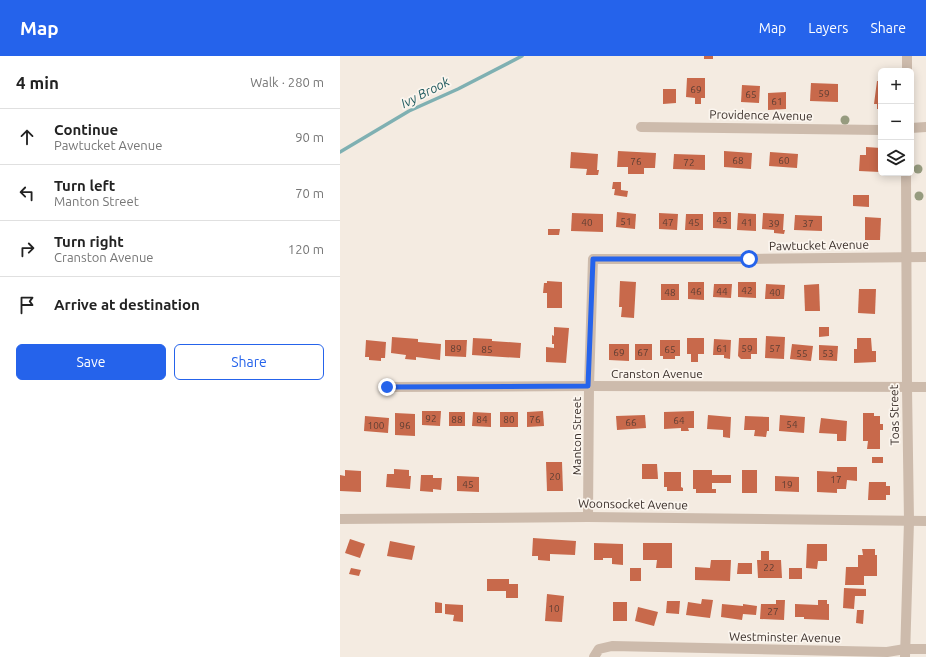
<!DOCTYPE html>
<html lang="en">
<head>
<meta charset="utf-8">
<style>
	:root { --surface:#fff; --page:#f6f6f6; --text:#222; --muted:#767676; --line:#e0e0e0; --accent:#2563eb }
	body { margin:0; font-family:Ubuntu,sans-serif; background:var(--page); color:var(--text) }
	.controls { position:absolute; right:12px; top:12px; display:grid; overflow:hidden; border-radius:6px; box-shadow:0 2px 10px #0003 }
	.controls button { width:36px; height:36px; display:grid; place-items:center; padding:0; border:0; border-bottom:1px solid var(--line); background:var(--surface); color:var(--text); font:20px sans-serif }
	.stop { position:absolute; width:12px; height:12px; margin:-9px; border:3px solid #2563eb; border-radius:50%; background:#fff }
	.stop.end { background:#2563eb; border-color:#fff; box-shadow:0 1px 4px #0008 }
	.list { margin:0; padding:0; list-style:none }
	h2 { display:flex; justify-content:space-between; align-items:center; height:52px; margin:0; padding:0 16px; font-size:17px }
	h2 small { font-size:13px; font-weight:400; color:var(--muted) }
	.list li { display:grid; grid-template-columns:26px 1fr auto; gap:12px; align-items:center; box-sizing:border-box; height:56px; padding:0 16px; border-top:1px solid var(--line) }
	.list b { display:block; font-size:15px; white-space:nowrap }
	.list p { margin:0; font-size:13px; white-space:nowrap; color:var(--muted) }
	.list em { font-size:13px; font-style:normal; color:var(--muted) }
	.actions { display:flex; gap:8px; padding:12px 16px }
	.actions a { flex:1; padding:9px 0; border:1px solid var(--accent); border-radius:6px; text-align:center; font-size:14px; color:var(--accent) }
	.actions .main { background:var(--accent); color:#fff }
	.icon { flex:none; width:22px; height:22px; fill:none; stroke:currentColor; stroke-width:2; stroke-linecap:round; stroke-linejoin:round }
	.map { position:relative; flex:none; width:586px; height:601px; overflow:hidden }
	header { display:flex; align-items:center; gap:24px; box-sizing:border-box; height:56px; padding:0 20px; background:var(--accent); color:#fff }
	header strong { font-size:19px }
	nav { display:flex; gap:22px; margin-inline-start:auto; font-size:14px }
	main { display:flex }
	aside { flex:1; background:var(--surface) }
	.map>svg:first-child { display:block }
</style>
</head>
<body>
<header>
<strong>Map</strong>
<nav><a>Map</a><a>Layers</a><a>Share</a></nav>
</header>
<main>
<aside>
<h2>4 min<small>Walk · 280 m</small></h2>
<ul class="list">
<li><svg class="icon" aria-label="ahead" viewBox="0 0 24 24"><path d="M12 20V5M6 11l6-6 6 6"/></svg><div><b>Continue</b><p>Pawtucket Avenue</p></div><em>90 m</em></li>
<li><svg class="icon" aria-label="left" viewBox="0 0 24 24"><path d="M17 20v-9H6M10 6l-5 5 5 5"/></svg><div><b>Turn left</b><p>Manton Street</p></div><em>70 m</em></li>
<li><svg class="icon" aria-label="right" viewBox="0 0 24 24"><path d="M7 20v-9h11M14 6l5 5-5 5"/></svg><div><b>Turn right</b><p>Cranston Avenue</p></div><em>120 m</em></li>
<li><svg class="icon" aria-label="arrive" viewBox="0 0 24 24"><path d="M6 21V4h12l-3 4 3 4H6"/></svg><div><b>Arrive at destination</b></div></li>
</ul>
<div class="actions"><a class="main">Save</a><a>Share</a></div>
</aside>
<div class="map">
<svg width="586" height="601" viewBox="0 0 586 601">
	<rect width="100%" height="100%" fill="#f4ebe1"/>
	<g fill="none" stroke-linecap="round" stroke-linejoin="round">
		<path stroke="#7fb0b2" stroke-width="3.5" d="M0,96L69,55L118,33L182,0"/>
	</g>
	<g fill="#c8694b">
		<rect x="364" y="0" width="9" height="3"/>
		<path d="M347,22H365V42H361V48H355V42L346,41Z"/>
		<path d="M537,25H541V53H537V48H534Z"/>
		<path d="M471,27L498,28V46L470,45Z"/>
		<path d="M402,29L420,30L419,47L401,46Z"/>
		<path d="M323,33H336V47L323,48Z"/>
		<path d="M446,36V53L428,54V37Z"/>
		<path d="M526,91L541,92L540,116L519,115L520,99H526Z"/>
		<path d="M278,95L316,97L315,112H304V118H288V111H277Z"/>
		<path d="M384,95L412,97L411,113L384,111Z"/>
		<path d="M231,96L258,98L257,114H259L258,119H246L247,113L230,112Z"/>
		<path d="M430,96L458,98L457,112L429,110Z"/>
		<path d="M334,98L365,99V114L333,113Z"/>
		<path d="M273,126H281V134L288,135L287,141L274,139L275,133H272Z"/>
		<path d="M513,139H529V151L513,150Z"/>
		<path d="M277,156L296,158L295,173L276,171Z"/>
		<path d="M373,156H391V173L373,172Z"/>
		<path d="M232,157L263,158V176L231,175Z"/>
		<path d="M319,157L338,158L337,174L319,173Z"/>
		<path d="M398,157L416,158V175L397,174Z"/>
		<path d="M423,157L444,158L443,174H445L444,178L434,177V174L422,173Z"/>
		<path d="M346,158H363V174H345Z"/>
		<path d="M455,159L482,160V175L454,174Z"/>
		<path d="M525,161L541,162L540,184H525Z"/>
		<path d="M208,173H220L219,179H208Z"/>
		<path d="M207,225L222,226V252H207V237H203L204,227H207Z"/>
		<path d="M280,225L296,226L294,262L281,261L282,251H279Z"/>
		<path d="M348,226H364V244L348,243Z"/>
		<path d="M398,226H416V242L398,241Z"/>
		<rect x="321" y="228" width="18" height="16"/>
		<path d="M374,228H392L391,242L373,241Z"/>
		<path d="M426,228L445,229L444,243H425Z"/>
		<path d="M479,228L480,255H465L464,229Z"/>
		<path d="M519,233H536L535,258L518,257Z"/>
		<path d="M214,271L229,272L226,307L206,306V291L214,292V288H212V279L214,280Z"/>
		<path d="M479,271H489V280L479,281Z"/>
		<path d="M426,280L445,281L444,303L425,302Z"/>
		<path d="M52,281L78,283V286L101,288L100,304L76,301V304L65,303L66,299L51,297Z"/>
		<path d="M133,282L152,283V285L181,287L180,302L132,299Z"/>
		<path d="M347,282H364V298H358V306H351V298H347Z"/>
		<path d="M399,282H417V298H411V303H401L398,300Z"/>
		<path d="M517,282H531L532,295H536V306L514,307V293H517Z"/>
		<path d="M374,283L391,284L390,303L384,302V299H373Z"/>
		<path d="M26,284L46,286L45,302H41V305L29,304V301H25Z"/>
		<path d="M105,284H127L126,301L105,300Z"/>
		<path d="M320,284H340V300H335V303H323V300H320Z"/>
		<path d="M269,288H289V305L269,304Z"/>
		<rect x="295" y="288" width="17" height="16"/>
		<path d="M452,288L473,290L471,305L450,303Z"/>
		<path d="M479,289L498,290L497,305L479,304Z"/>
		<path d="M82,355H101L100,370L82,369Z"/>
		<path d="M203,355L204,370L187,371V356Z"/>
		<path d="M354,355V372H348L349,375H341V372L324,373V356Z"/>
		<rect x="109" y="356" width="16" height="14"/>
		<path d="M133,356L151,357V371L132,370Z"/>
		<rect x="160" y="356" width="18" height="15"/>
		<path d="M55,357L75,358V380L55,379Z"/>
		<path d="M523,357H534V360H540V368H543V374H540V393H527L528,385H523Z"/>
		<path d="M305,359L306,372L277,374L276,360Z"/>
		<path d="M368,359L391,361L390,382L383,381V374L367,373Z"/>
		<path d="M440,359L465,361L464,377L439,375Z"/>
		<path d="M25,360L49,362L48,377L24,375Z"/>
		<path d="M405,360L429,361V375H427L426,381L414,380L415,374H404Z"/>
		<path d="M481,362L507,365L506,385H497V378L479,377Z"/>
		<rect x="532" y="401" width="11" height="6"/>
		<path d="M206,406H222L223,435H207Z"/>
		<path d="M302,408H317L318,423H302Z"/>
		<path d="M497,411H517V425L507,424L506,433H497V437L477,436V415L497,416Z"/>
		<path d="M54,413L69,414V420H71L70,433L46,431L47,418H54Z"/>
		<path d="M5,414L21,415V436L0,435V419L5,420Z"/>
		<path d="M353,414H372V419H391V427H372V433H376V437H356V433H353Z"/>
		<rect x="402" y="414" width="15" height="23"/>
		<path d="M324,416H341V431L343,432V435H327V431H324Z"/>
		<path d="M81,419H93V422H102L101,434L93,433V436L80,435Z"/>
		<path d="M117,420L139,421V436L117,435Z"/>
		<path d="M435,420L459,421V436L435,435Z"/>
		<path d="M529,426H546V430H550V439H546V444H528Z"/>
		<path d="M193,482L236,485L235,499L210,498V505L198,504V500H192Z"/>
		<path d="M10,483L25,488L20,502L5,497Z"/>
		<path d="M50,485L75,490L72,504L47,500Z"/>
		<path d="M254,487L283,488V509L272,508V502H263V504H254Z"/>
		<path d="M303,487H332V512H316L317,504H303Z"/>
		<path d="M467,488H487V505H478L477,513L466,512Z"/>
		<path d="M522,493H535V499H537V520H524V529H505L506,511H518V499H523Z"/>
		<path d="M421,495H429V504H441L442,522H418L417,504H421Z"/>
		<path d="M371,504H391L390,525L355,524V511L370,512Z"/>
		<path d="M398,507H412V518H397Z"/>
		<path d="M11,512L21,514L19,520L9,518Z"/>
		<rect x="290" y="512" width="11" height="13"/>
		<rect x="449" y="512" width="13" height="11"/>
		<path d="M147,523H169V528H178V542H166V535H147Z"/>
		<path d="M504,532L526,533V540H515L514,553L503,552Z"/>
		<path d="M207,538L224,540L222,566L205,565Z"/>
		<path d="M362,543L373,544L370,562L346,559L348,546L361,548Z"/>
		<path d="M436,544H445L444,564L420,563L421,548H436Z"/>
		<path d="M478,544H487V548H489V564L464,563V561H455V548L478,549Z"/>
		<path d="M327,545H340L339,558L326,557Z"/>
		<path d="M95,546L102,547V557H95Z"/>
		<rect x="273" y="546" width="14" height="19"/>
		<path d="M105,548L123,549V566L113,565L114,559L105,558Z"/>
		<path d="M382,548L403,550V548L417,550L416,559L403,558L402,564L381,561Z"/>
		<path d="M298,551L318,556L314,570L295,565Z"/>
		<path d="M517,554H524L523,568L516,567Z"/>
	</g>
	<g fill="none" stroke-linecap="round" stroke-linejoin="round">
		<g stroke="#cdbbac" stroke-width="10">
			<path d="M567,15V0"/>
			<path d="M301,71L541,74"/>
			<path d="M571,72L586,71"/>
			<path d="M47,331L249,330L586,331"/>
			<path d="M248,461L249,330L253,203H409L586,201"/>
			<path d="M0,463L248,461L586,465"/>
			<path d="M254,601L259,593L272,590L547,596L565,593H586"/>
			<path d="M565,601L569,465L567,332L566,117"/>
		</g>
	</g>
	<g fill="#969b7f">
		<circle cx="505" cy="64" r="4.5"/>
		<circle cx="578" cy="113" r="4.5"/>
		<circle cx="579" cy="140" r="4.5"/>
	</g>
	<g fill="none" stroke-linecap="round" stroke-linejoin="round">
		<path stroke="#2563eb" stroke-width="5" d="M47,331L248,330L253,203H409"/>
	</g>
	<g text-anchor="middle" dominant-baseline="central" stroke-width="3.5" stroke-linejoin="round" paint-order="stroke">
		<g font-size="10" fill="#5e3e33">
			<text x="356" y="33">69</text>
			<text x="484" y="37">59</text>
			<text x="411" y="38">65</text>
			<text x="437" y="45">61</text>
			<text x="398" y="104">68</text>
			<text x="444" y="104">60</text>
			<text x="296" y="105">76</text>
			<text x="349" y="106">72</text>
			<text x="382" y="164">43</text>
			<text x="286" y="165">51</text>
			<text x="247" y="166">40</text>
			<text x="328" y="166">47</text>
			<text x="354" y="166">45</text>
			<text x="407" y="166">41</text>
			<text x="434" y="167">39</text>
			<text x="468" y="167">37</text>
			<text x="407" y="234">42</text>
			<text x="356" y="235">46</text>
			<text x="382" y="235">44</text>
			<text x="330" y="236">48</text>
			<text x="435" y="236">40</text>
			<text x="116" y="292">89</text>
			<text x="382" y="292">61</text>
			<text x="407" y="292">59</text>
			<text x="435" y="292">57</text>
			<text x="147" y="293">85</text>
			<text x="330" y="293">65</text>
			<text x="279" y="296">69</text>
			<text x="303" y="296">67</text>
			<text x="462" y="297">55</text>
			<text x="488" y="297">53</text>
			<text x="91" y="362">92</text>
			<text x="117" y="363">88</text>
			<text x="142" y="363">84</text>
			<text x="169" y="363">80</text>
			<text x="195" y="363">76</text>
			<text x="339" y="364">64</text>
			<text x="291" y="366">66</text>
			<text x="452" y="368">54</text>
			<text x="36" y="369">100</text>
			<text x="65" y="369">96</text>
			<text x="215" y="420">20</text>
			<text x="496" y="423">17</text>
			<text x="128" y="428">45</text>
			<text x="447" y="428">19</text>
			<text x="429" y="511">22</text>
			<text x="214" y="552">10</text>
			<text x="433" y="555">27</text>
		</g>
		<g font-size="12" fill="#3b302b" stroke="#fbf5ee">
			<text transform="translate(421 59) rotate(1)">Providence Avenue</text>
			<text transform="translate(479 189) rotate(-1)">Pawtucket Avenue</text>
			<text x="317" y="317">Cranston Avenue</text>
			<text transform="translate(554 359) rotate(-91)">Toas Street</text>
			<text transform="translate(236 380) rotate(-90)">Manton Street</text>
			<text transform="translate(293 448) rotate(1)">Woonsocket Avenue</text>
			<text transform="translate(445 581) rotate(1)">Westminster Avenue</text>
		</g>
		<g font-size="13" font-style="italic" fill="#1f5a5e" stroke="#fbf5ee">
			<text transform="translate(85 36) rotate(-27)">Ivy Brook</text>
		</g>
	</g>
</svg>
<div class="controls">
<button>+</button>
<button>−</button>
<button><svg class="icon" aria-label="layers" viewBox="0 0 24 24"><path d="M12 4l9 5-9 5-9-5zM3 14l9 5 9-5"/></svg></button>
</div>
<div class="stop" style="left:409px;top:203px"></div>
<div class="stop end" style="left:47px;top:331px"></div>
</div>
</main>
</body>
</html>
